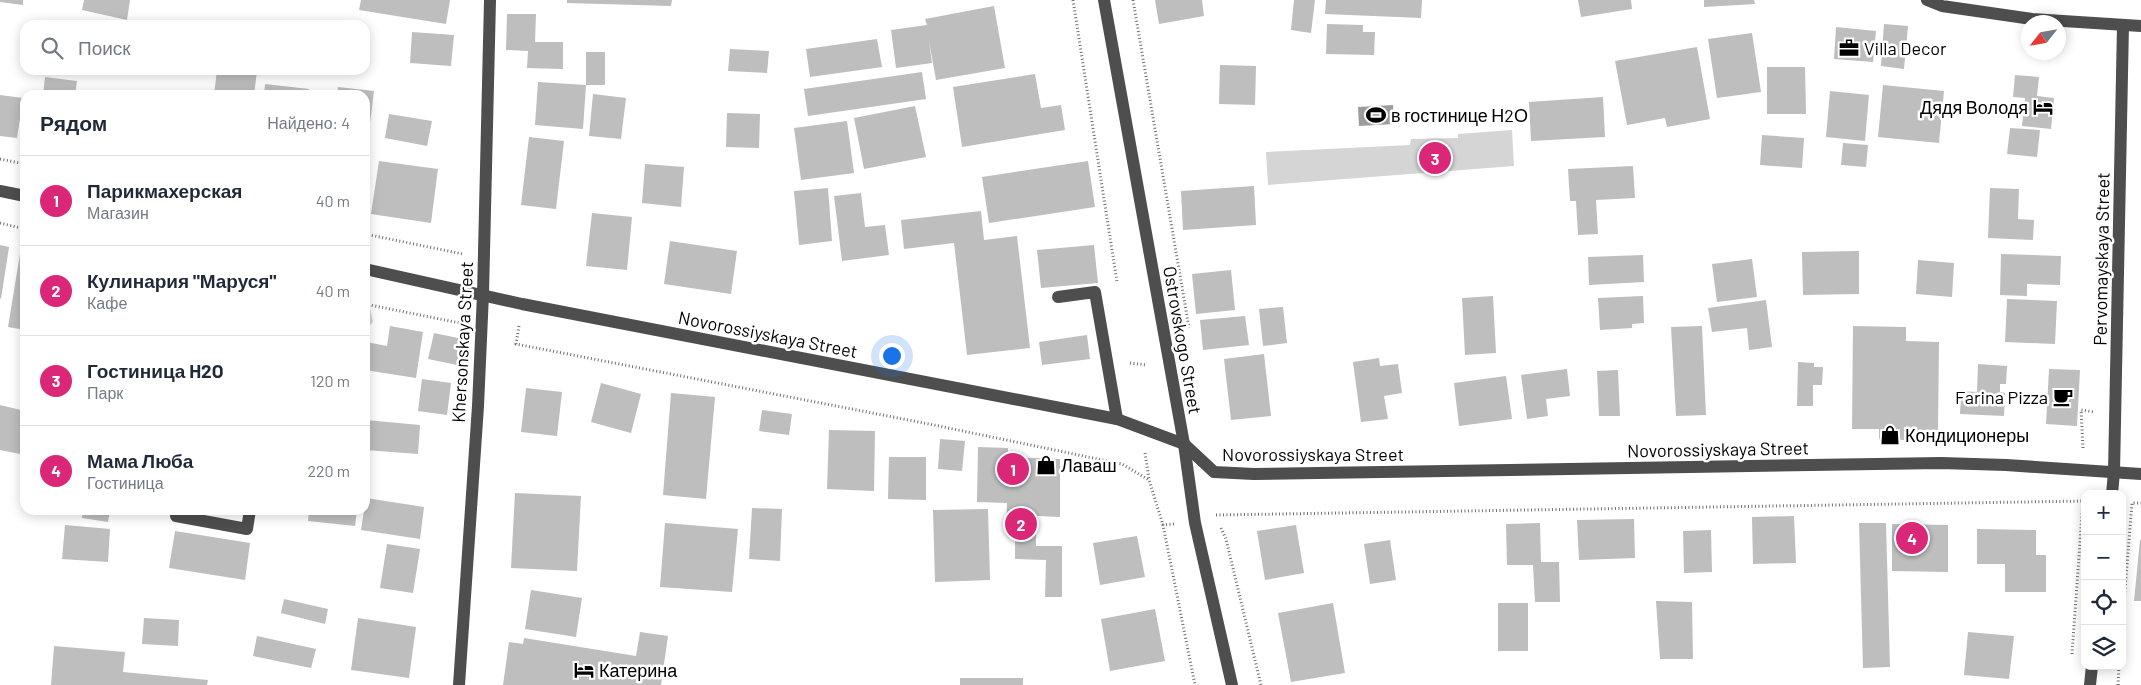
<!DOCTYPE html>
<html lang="ru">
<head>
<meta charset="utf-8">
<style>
	:root { --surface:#fff; --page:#f2f2f3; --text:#1f2937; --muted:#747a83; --line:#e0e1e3; --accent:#db2777 }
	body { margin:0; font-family:Barlow,sans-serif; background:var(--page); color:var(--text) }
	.controls { position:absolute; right:15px; bottom:15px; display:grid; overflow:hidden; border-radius:10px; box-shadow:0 2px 12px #0003 }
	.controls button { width:45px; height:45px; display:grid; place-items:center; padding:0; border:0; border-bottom:1px solid var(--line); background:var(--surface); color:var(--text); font:25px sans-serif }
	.compass { position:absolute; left:2021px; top:15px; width:45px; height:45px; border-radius:50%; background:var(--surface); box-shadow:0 2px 12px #0003; rotate:239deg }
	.you { position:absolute; left:891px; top:355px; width:18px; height:18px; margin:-12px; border:4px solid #fff; border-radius:50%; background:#1a73e8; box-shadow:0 0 0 8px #1a73e833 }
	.badge { display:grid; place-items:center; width:32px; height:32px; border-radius:50%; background:var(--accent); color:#fff; font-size:16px; font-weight:700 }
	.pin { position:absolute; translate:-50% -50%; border:2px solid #fff; box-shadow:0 1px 5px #0006 }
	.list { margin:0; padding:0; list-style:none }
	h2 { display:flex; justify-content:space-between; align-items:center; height:65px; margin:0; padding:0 20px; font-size:21px }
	h2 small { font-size:16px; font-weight:400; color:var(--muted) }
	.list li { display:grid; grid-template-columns:32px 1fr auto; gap:15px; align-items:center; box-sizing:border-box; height:90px; padding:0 20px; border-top:1px solid var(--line) }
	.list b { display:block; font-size:19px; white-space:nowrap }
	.list p { margin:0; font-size:16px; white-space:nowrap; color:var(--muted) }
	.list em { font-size:16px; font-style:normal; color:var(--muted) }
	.icon { flex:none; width:28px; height:28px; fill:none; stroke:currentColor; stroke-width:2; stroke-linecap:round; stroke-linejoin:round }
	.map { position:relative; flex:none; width:2141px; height:685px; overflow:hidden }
	.search { position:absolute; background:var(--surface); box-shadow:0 2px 12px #0003; left:20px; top:20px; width:350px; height:55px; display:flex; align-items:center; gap:12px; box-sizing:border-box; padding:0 18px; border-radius:15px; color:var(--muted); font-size:19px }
	.panel { position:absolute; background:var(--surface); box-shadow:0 2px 12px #0003; left:20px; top:90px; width:350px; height:425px; border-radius:15px }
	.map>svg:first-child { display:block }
</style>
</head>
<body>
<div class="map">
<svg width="2141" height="685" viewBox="0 0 2141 685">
	<rect width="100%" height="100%" fill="#fff"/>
	<g fill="#d5d5d5">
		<path d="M1512,130L1514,166L1268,185L1266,152L1410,145L1411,139L1458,138V134Z"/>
		<path d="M365,298L368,300L373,322L365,331Z"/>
	</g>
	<path fill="#9c9c9c" d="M1393,105L1394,124L1359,126L1358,107Z"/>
	<g fill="#bebebe">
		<path d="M0,0H23V5L0,2Z"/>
		<path d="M84,0H130L127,20L82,10Z"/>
		<path d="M361,0H450L446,24L359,10Z"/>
		<path d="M567,0H672L671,6L567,3Z"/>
		<path d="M1155,0H1202L1204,16L1159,24Z"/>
		<path d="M1294,0H1315L1311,33L1291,30Z"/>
		<path d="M1326,0H1422L1421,18L1325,14Z"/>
		<path d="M1578,0H1631L1632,9L1581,17Z"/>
		<path d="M1704,0H1754L1755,4L1704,7Z"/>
		<path d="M994,6L1005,68L936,80L929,41L932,63L896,68L891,30L927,25L925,19Z"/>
		<path d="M507,14H536L535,42H563V69L527,68L528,51L506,50Z"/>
		<path d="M1327,24L1363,25V32H1375L1374,55L1326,54Z"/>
		<path d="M1884,24L1908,26L1904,69L1881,66Z"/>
		<path d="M1836,27L1876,31L1873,62L1834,59Z"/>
		<path d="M412,32L454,35L451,66L410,63Z"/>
		<path d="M1752,33L1761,92L1717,98L1708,39Z"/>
		<path d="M877,39L882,67L810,77L806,49Z"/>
		<path d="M1697,47L1710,119L1667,127L1665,118L1627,125L1615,61Z"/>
		<path d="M730,49L769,51L767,73L728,71Z"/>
		<rect x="586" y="52" width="19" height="33"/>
		<path d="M1220,65L1256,66L1255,105L1219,104Z"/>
		<path d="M1767,67H1805L1806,114H1767Z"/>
		<path d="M217,70L257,71L254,95H214Z"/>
		<path d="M922,72L926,99L808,116L804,89Z"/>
		<path d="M1035,74L1041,108L1061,105L1065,130L962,147L953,87Z"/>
		<path d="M2015,75L2039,77L2037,96L2054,98L2051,129L2022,126L2025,98L2013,97Z"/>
		<path d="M45,77L77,81L75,95H43Z"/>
		<path d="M538,82L586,85L583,129L535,125Z"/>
		<path d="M265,84L309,89L308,95H264Z"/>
		<path d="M1883,85L1944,91L1939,143L1878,137Z"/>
		<path d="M338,87L374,91L366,155L365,95H337Z"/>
		<path d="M1830,91L1869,95L1865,141L1826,137Z"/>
		<path d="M593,94L626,98L621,139L589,136Z"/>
		<path d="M0,95L23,98L17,138L0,136Z"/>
		<path d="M1603,97L1605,137L1531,141L1529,102Z"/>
		<path d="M915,106L926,157L864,169L854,118Z"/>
		<path d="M727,113L760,114L759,148L726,147Z"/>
		<path d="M389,114L432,121L427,146L385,138Z"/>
		<path d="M847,121L854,173L801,180L794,128Z"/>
		<path d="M2010,128L2040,130L2037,157L2007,154Z"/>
		<path d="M1762,135L1804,138L1802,168L1760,165Z"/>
		<path d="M529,137L564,141L556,209L521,205Z"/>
		<path d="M1843,143L1868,145L1866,167L1841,165Z"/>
		<path d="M379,161L438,169L431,223L371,214Z"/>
		<path d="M1088,161L1095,207L989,223L982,177Z"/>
		<path d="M645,164L684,167L681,207L642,203Z"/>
		<path d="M1633,166L1635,198L1596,200L1598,234L1578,235L1576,201H1570L1568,169Z"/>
		<path d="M1254,186L1256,225L1183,230L1181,191Z"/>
		<path d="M828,188L832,241L799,245L794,191Z"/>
		<path d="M1990,188L2019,189L2018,219L2034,220L2033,240L1988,238Z"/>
		<path d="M861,193L865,227L885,225L889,255L842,261L834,196Z"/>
		<path d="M981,211L984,240L1017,236L1030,348L967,355L954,243L904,249L901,220Z"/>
		<path d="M592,213L632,217L627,270L586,266Z"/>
		<path d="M670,241L737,251L731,294L664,284Z"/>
		<path d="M0,245L9,247L1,299L0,298Z"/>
		<path d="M1094,245L1098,283L1041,288L1037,250Z"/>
		<path d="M1859,251V294L1803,295L1802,252Z"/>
		<path d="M20,254L25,255V330L8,327Z"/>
		<path d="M2001,254L2061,256L2060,285L2027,284V296L2000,295Z"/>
		<path d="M1643,255L1644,282L1589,285L1588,257Z"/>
		<path d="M1752,259L1757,297L1717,302L1712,264Z"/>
		<path d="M1918,260L1954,263L1952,297L1916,294Z"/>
		<path d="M1231,270L1235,310L1196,314L1192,274Z"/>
		<path d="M1493,296L1496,353L1465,355L1462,298Z"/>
		<path d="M1643,296L1644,323L1632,324V328L1600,330L1598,298Z"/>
		<path d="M2007,299L2057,301L2055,344L2005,342Z"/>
		<path d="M1766,300L1772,347L1749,350L1747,328L1712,332L1708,308Z"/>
		<path d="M1283,307L1287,343L1263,346L1259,309Z"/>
		<path d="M1245,316L1249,345L1203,350L1200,320Z"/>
		<path d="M390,326L423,332L416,378L365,370L366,342L387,346Z"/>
		<path d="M1702,326L1706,415L1676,416L1671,327Z"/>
		<path d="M1853,326L1906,327V341L1939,342L1938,430H1905V440L1879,439V429H1852Z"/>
		<path d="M434,333L463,339L457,365L428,359Z"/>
		<path d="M1087,335L1090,359L1042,365L1039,342Z"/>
		<path d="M1264,354L1271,416L1231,420L1224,359Z"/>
		<path d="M1379,358L1380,366L1398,364L1402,393L1384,396L1388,419L1361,422L1353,362Z"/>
		<path d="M1798,362L1814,363V367H1823L1822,385H1813V406H1797Z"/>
		<path d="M1978,364L2007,366L2006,384H2000V392L2005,393L2004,416L1960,414L1961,391L1977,392Z"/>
		<path d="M1567,369L1570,396L1546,399L1548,416L1527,419L1521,375Z"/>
		<path d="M2049,369L2080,370L2077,426L2046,424Z"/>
		<path d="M1618,370L1620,416H1599L1597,371Z"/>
		<path d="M1506,376L1512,419L1459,426L1454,383Z"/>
		<path d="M422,379L451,383L447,415L418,411Z"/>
		<path d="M601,383L641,394L631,433L591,422Z"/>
		<path d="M526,388L562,392L557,436L521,432Z"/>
		<path d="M671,393L715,397L706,499L663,495Z"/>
		<path d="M0,405L25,411V455L0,450Z"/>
		<path d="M762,410L792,414L789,435L759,431Z"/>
		<path d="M366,420L420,425L418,454L365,450Z"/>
		<path d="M829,430L875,431L874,491L827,489Z"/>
		<path d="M940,439L965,441L962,471L938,469Z"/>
		<path d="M978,447L1008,448V457L1060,459V517L1037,516L1036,532V546H1062V597H1045L1046,560L1015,559V532H1006L1007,503L977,502Z"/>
		<path d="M889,457H926V500L888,499Z"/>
		<path d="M515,493L581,496L577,571L511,568Z"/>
		<path d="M366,498L424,507L420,539L361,530Z"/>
		<path d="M752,508L782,509L780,561L749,559Z"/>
		<path d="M988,509L990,580L935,582L933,510Z"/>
		<path d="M83,510H110L108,522L82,518Z"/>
		<path d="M309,510H357L355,526L308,521Z"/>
		<path d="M1794,516L1796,563L1753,564L1752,517Z"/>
		<path d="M1634,519L1635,558L1579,560L1577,520Z"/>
		<path d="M665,523L738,529L732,592L660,587Z"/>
		<path d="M1540,523L1541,562H1559L1560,602H1535L1533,565H1507L1506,524Z"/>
		<path d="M1859,523H1886L1890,667L1863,668Z"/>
		<path d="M1892,524L1948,525V572L1892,571Z"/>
		<path d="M65,525L110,529L108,562L62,559Z"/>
		<path d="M1296,525L1304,573L1265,580L1257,531Z"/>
		<path d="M1977,529L2036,530V555H2046V592H2005V564H1977Z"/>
		<path d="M1711,530L1712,572L1684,573L1683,531Z"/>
		<path d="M175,531L250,543L245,580L169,568Z"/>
		<path d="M1137,536L1145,577L1100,585L1093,543Z"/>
		<path d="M1390,540L1396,580L1370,584L1364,544Z"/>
		<path d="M2140,540H2141V601H2134Z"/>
		<path d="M387,544L420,549L413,593L380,588Z"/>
		<path d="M531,590L582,598L576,637L525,629Z"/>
		<path d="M284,599L328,609L325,624L281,613Z"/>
		<path d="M1656,601L1692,602L1693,659H1660Z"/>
		<path d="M1333,603L1345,673L1291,682L1278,613Z"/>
		<rect x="1498" y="603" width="30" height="48"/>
		<path d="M1155,609L1165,661L1110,671L1101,619Z"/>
		<path d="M144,618L179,620L178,646L142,644Z"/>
		<path d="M358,618L416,627L409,678L351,670Z"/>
		<path d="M640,632L668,636L661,685H503L509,642L523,644L524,638L636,656Z"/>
		<path d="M1968,632L2014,636L2009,679L1964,675Z"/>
		<path d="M257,636L316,649L311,668L253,656Z"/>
		<path d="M54,646L125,652L123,672L208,680L207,685H51Z"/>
		<rect x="960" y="678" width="63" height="7"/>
	</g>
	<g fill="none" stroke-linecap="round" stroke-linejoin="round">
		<g stroke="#707070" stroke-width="3" stroke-dasharray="1 2.5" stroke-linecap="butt">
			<path d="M1073,0L1117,282"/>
			<path d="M1133,0L1189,328"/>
			<path d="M0,159L25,164"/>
			<path d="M0,223L25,229"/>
			<path d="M365,234L463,254"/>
			<path d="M365,304L460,323"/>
			<path d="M519,326L516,344L929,424L1122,464L1149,480L1163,525"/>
			<path d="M1130,363L1147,365"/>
			<path d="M2083,448L2081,410L2094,412"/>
			<path d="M1145,453L1149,479"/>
			<path d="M1216,515L2085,501"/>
			<path d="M1174,524L1163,525L1195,685"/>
			<path d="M1221,528L1226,539L1261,685"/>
			<path d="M2122,627L2132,503H2141"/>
			<path d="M2072,654L2083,500"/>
			<path d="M2118,685L2119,666"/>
		</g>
		<g stroke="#4e4e4e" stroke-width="12">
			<path d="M1104,0L1184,444L1195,523L1232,685"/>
			<path d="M1927,0L1942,6L2032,19L2141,26"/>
			<path d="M0,191L25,196"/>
			<path d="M365,269L522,304L1117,419L1184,444L1214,472L1254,474L1941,463L2006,465L2141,474"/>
			<path d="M1058,297L1095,292L1117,419"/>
			<path d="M2112,494L2114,472L2123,25"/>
			<path d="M176,516L247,529L250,510"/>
			<path d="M459,685L478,406L483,294L490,0"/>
			<path d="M2090,685L2092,666"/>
		</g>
	</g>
	<defs>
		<symbol id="office-bare" viewBox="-9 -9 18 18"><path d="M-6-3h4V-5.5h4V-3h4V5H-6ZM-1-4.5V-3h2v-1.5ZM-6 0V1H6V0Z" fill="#000" stroke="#fff" stroke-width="2.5" paint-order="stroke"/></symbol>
		<symbol id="hotel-bare" viewBox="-9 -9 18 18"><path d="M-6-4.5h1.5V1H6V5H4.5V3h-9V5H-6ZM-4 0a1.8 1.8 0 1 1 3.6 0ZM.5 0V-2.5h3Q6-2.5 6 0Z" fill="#000" stroke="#fff" stroke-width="2.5" paint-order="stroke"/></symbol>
		<symbol id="stadium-bare" viewBox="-9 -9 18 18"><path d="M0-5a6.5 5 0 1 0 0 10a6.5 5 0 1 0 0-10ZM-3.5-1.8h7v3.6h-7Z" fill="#000" stroke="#fff" stroke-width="2.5" paint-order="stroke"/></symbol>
		<symbol id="cafe-bare" viewBox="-9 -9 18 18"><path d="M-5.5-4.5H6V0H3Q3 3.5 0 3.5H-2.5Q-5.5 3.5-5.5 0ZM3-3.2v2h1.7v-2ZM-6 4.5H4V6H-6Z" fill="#000" stroke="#fff" stroke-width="2.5" paint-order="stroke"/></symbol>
		<symbol id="shop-bare" viewBox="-9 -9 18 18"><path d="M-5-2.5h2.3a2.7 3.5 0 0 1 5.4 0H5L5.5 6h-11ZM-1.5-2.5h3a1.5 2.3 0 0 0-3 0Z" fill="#000" stroke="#fff" stroke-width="2.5" paint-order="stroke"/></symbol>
	</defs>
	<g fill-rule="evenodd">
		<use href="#office-bare" x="1835" y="34" width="28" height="28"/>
		<use href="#hotel-bare" x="2029" y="93" width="28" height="28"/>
		<use href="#stadium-bare" x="1362" y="101" width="28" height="28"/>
		<use href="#cafe-bare" x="2049" y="383" width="28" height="28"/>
		<use href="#shop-bare" x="1876" y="421" width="28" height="28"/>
		<use href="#shop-bare" x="1032" y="451" width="28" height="28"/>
		<use href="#hotel-bare" x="570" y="656" width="28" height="28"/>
	</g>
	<g text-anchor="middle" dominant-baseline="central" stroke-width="5" stroke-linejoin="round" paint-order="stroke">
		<g font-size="18" fill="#000" stroke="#fff" text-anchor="start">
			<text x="1864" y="48">Villa Decor</text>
			<text x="2028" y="107" text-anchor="end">Дядя Володя</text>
			<text x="1391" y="115">в гостинице Н2О</text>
			<text x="2048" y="397" text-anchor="end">Farina Pizza</text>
			<text x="1905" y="435">Кондиционеры</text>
			<text x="1061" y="465">Лаваш</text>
			<text x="599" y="670">Катерина</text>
		</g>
		<g font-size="18" fill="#000" stroke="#fff">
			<text transform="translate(2101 259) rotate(-89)">Pervomayskaya Street</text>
			<text transform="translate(768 334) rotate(11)">Novorossiyskaya Street</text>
			<text transform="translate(1183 340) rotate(80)">Ostrovskogo Street</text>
			<text transform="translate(462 342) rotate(-87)">Khersonskaya Street</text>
			<text transform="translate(1718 449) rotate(-1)">Novorossiyskaya Street</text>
			<text x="1313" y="454">Novorossiyskaya Street</text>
		</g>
	</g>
</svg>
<div class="controls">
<button>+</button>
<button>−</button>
<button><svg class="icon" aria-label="locate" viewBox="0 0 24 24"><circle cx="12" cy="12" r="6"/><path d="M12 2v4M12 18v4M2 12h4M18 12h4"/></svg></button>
<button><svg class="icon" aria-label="layers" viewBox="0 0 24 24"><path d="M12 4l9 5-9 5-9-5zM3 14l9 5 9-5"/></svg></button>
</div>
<svg class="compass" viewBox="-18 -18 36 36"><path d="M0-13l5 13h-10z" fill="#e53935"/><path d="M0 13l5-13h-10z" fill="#747a83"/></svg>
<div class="you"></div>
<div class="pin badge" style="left:1013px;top:469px">1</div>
<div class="pin badge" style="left:1021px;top:524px">2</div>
<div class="pin badge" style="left:1435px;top:158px">3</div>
<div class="pin badge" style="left:1912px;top:538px">4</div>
<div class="search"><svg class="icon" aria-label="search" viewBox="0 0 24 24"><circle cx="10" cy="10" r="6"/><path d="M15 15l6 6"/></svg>Поиск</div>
<section class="panel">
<h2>Рядом<small>Найдено: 4</small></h2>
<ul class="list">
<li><span class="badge">1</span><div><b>Парикмахерская</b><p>Магазин</p></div><em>40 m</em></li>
<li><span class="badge">2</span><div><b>Кулинария &quot;Маруся&quot;</b><p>Кафе</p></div><em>40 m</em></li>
<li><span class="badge">3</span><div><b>Гостиница H2O</b><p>Парк</p></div><em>120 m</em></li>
<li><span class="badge">4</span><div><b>Мама Люба</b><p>Гостиница</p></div><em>220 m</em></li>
</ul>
</section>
</div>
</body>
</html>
